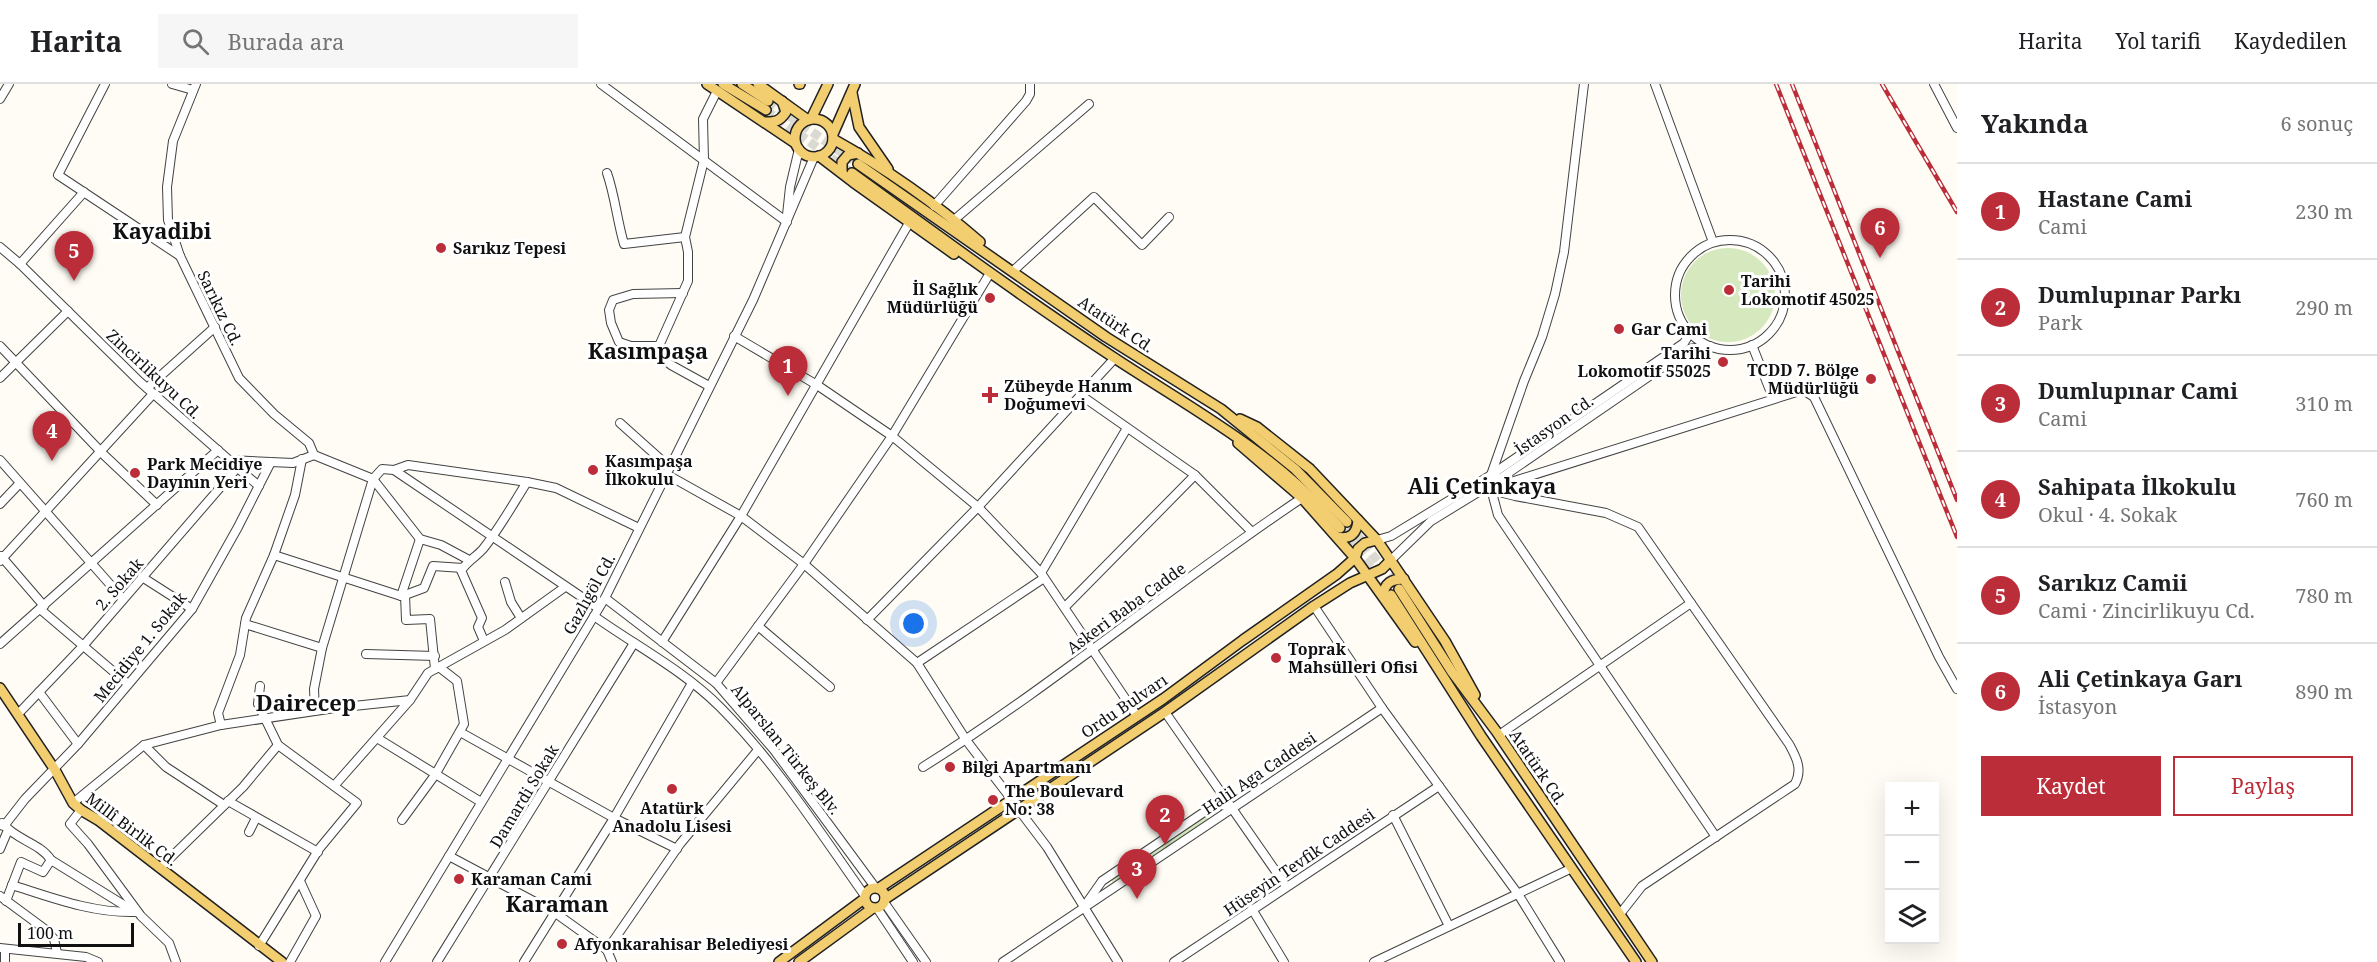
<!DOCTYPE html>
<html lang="tr">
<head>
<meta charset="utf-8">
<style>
	:root { --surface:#fff; --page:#f6f6f6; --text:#202124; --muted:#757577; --line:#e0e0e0; --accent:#bb2d39 }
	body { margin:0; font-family:"Noto Serif",serif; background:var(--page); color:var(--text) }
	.controls { position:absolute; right:18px; bottom:18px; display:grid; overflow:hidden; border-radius:0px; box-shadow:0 6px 24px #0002 }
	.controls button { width:54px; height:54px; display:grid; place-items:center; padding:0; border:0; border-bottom:2px solid var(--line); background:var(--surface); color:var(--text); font:30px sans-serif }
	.scale { position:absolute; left:18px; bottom:15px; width:116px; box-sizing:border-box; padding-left:6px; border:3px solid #101010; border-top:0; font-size:16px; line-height:21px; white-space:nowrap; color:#101010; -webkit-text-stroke:4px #fff; paint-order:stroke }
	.you { position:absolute; left:914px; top:540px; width:21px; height:21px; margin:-15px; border:4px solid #fff; border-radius:50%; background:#1a73e8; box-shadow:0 0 0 9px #1a73e833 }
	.badge { display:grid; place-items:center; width:39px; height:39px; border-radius:50%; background:var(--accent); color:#fff; font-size:20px; font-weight:700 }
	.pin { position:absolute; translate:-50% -50px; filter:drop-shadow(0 2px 3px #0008) }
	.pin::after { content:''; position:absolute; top:32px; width:21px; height:18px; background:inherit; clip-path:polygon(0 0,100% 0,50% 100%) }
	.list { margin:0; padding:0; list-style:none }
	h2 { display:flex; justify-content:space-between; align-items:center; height:78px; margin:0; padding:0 24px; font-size:26px }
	h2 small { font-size:20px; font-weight:400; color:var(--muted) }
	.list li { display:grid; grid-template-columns:39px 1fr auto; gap:18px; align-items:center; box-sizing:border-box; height:96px; padding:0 24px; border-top:2px solid var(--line) }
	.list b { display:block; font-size:22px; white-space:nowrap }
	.list p { margin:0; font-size:20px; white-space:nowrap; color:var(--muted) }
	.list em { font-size:20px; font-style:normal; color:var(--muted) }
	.actions { display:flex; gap:12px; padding:18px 24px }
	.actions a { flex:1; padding:14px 0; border:2px solid var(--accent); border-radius:0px; text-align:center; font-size:21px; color:var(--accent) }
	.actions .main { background:var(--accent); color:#fff }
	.icon { flex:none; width:33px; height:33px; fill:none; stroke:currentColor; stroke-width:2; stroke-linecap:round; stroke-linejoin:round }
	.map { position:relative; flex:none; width:1957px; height:878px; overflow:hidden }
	header { display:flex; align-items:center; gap:36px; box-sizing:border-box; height:84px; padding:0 30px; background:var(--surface); border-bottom:2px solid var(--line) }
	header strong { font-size:28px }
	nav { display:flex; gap:33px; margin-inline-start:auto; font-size:21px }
	.search { width:420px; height:54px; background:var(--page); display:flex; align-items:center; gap:15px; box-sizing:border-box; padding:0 21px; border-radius:0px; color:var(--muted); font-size:22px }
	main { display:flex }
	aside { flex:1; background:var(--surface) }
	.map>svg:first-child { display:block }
</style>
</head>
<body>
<header>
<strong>Harita</strong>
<div class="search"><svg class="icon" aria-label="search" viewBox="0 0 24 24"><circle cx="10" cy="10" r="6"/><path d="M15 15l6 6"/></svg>Burada ara</div>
<nav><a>Harita</a><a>Yol tarifi</a><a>Kaydedilen</a></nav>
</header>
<main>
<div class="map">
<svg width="1957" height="878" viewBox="0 0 1957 878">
	<rect width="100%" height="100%" fill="#fefcf4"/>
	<g fill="#d5e8be">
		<circle cx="1728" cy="211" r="47"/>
		<path d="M1214,721L1221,731L1114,802L1110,792Z"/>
	</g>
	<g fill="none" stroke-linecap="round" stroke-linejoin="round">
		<g stroke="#dad9d2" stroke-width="9" stroke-dasharray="9 4.5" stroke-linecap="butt">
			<path d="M768,17L858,80"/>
			<path d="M766,26L852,89"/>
			<path d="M1347,438L1396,501"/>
			<path d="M1340,444L1390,508"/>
		</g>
		<defs>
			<g id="minor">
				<path d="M105,0L58,91L180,172"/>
				<path d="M172,0L193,6"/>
				<path d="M196,0L173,57L167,103L168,136L180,172L239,294L274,330L309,359L314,371L373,395L420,455L441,461L469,476"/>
				<path d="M601,0L787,138"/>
				<path d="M1584,0L1564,168L1555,210L1542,253L1524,297L1491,391L1511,398L1803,306L1814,313L1939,573L1957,605"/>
				<path d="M1655,0L1713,158"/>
				<path d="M1934,0L1957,44"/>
				<path d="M0,15L9,0"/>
				<path d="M607,89C615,112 617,136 624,160L685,153"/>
				<path d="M934,122L1026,17L1030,10V0"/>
				<path d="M787,131L790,103L799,65"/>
				<path d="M954,136L1089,20"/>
				<circle cx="1730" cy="211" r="55"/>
				<path d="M0,163L20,180L140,298L229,376L293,379L314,371"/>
				<path d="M20,180L84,108"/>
				<path d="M1013,187L1094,113L1142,161L1169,133"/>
				<path d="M734,252L817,301L892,352L978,423L1041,489L1137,632"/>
				<path d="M1752,261L1773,314"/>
				<path d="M0,262L104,371L157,421"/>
				<path d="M659,262L688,197V168L685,153L704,76L703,35L717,7"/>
				<path d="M659,262H631L619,258L611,239L609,226L613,216L633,210L683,209"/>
				<path d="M659,262L661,273L671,281L709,302"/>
				<path d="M0,294L68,227"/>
				<path d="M147,304L215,243"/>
				<path d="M1082,312L1195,391L1252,448"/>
				<path d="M620,339L668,382"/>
				<path d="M0,376L123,515"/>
				<path d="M234,381L259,402"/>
				<path d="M394,386L408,381L527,398L556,404L639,444"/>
				<path d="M666,390L741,432L804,480L917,579L966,656L1012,716"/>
				<path d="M1490,401L1503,409L1515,412L1606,429L1638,443L1789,660C1796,673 1803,685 1795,700L1642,802L1620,830"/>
				<path d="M1490,401L1498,431L1716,753"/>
				<path d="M0,420L20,399"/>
				<path d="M1377,456L1391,452L1491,391L1684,259L1690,249"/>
				<path d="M274,471L401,512L405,511L424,504L433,482L463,484C469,476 477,472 483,465C500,444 513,420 527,398"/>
				<path d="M1,472L44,522"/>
				<path d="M1391,476L1431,437L1498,396L1689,265L1710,262"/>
				<path d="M0,477L153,310"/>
				<path d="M460,484L482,534L478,543L484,557"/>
				<path d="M1041,489L1127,344"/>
				<path d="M142,493L192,525"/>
				<path d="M505,498L511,518L521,534"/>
				<path d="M405,511L406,536L430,535L435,585"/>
				<path d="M401,512L420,455"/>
				<path d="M605,514L716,599L774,666L875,803"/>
				<path d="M1314,522L1382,624L1518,810L1560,878"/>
				<path d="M1065,523L1195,391"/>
				<path d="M40,525L128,600"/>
				<path d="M594,532C636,562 683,586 720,623C776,679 819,747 865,812"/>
				<path d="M867,536L978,423L1115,274"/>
				<path d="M245,540L322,564"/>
				<path d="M758,542L830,603"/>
				<path d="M662,558L741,432L909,139"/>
				<path d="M0,560L218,366"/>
				<path d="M366,570L435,572"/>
				<path d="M917,579L1044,494"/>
				<path d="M716,599L804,480L892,352L990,189"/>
				<path d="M39,608L78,660"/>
				<path d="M315,627L314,605L322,564L373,395L382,385L394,386L598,524"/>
				<path d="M1165,628L1286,802"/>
				<path d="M18,630L84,561L237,384"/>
				<path d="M221,641L218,629L240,571L246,534L274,471L295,411L302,375"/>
				<path d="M460,648L614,734L677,765"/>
				<path d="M1499,651L1691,519"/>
				<path d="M377,654L481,718"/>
				<path d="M144,661L166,683L224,721"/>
				<path d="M923,683C1054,601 1173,500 1302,414"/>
				<path d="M334,702L410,616"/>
				<path d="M228,717L318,768"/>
				<path d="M73,719L144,661L221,641L335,624L410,616L428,589L505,546L565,503"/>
				<path d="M81,726L70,740L88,760L141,832L169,859L176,878"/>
				<path d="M1019,726L1047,763L1118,878"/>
				<path d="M1393,731L1449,842"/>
				<path d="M402,736L435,691L464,640L457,597L439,583"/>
				<path d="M2,739C16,756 40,759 51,776L135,828"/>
				<path d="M0,741L4,742L25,715L78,660L192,525L238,443L271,378"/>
				<path d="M249,748L256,734"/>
				<path d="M0,765L8,746"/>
				<path d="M449,772L554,828L607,866L612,878"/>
				<path d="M160,784L243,703L278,661"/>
				<path d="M12,801C53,814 92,829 135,828"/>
				<path d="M0,812L46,846L54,855L57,869"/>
				<path d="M6,817L21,778L43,788L51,776"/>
				<path d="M1088,817L1102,797L1216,720L1232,723"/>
				<path d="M884,818L926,878"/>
				<path d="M877,824L913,878"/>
				<path d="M1252,825L1284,878"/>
				<path d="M259,862L319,765L357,719L278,661L258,620L260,602"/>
				<path d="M0,864L86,873L98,878"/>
				<path d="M607,866L680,760L758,666"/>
				<path d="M5,878V865"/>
				<path d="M290,878L316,832L300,797"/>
				<path d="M385,878L605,514L753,216L814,73"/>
				<path d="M437,878L634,559"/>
				<path d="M524,878L614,734L692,599"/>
				<path d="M1003,878L1382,624"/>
				<path d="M1174,878L1439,702"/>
				<path d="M1374,878L1570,785"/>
			</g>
			<g id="major">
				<path d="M707,0L795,59"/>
				<path d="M723,0L766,26"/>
				<path d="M742,0L768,17"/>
				<path d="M758,0L808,36"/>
				<path d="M799,0H800"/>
				<path d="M852,9L859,43L888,85"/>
				<circle cx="814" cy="54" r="19"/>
				<path d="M811,35L828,0"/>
				<path d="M766,38C776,38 780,37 786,28L782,17"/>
				<path d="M833,50L855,0"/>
				<path d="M833,55C885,84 935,119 980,158"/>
				<path d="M819,72L853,98L954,170"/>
				<path d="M858,80L1106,253L1221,325L1295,385L1347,438"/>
				<path d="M842,89V78L848,71L858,69"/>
				<path d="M852,89C939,152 1026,216 1116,275C1197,328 1275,369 1340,444"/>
				<path d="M1240,335L1257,343L1310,385L1377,456L1445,557L1475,611"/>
				<path d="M1238,359L1302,414L1355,474L1415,558"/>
				<path d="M1337,453C1351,456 1357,449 1358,436"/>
				<path d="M1399,505L1452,588L1496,647L1652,878"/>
				<path d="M1383,511C1385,499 1391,495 1404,495"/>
				<path d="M1391,511L1481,652L1636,878"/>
				<path d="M0,604L55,686L73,719L81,726L98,736L282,878"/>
				<circle cx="875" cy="814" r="10"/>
				<path d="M879,804L1163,615L1243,556L1337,490L1355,474L1358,465L1365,459L1377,456"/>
				<path d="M885,815L1165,628L1314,522L1350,499L1382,485L1391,476"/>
				<path d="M779,878L864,815"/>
				<path d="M799,878L873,824"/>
			</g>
		</defs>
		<use href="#minor" stroke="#434343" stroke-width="10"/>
		<use href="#major" stroke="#212121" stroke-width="12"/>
		<use href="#minor" stroke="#fff" stroke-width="8"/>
		<use href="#major" stroke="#f2ce70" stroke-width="9"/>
		<defs>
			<g id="rail">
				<path d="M1776,0L1957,453"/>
				<path d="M1792,0L1957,416"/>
				<path d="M1882,0L1957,128"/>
			</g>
		</defs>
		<use href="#rail" stroke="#bb2d39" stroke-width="4.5"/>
		<use href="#rail" stroke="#fff" stroke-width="2" stroke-dasharray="7" stroke-linecap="butt"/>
	</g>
	<g fill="#bb2d39" stroke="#fff" stroke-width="2">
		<circle cx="441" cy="164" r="6"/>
		<circle cx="1729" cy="206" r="6"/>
		<circle cx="990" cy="214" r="6"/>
		<circle cx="1619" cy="245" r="6"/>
		<circle cx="1723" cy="278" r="6"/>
		<circle cx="1871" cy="295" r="6"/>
		<path d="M987 302h6v6h6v6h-6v6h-6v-6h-6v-6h6z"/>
		<circle cx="593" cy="386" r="6"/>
		<circle cx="135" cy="389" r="6"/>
		<circle cx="1276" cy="574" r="6"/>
		<circle cx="950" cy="683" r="6"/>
		<circle cx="672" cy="705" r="6"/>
		<circle cx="993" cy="716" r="6"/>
		<circle cx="459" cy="795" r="6"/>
		<circle cx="562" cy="860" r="6"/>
	</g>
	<g text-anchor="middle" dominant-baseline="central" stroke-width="6" stroke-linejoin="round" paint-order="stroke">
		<g font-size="16" font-weight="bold" fill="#101010" stroke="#fff" text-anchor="start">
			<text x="453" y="164">Sarıkız Tepesi</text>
			<text x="1741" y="197">Tarihi<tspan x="1741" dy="18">Lokomotif 45025</tspan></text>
			<text x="978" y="205" text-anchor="end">İl Sağlık<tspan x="978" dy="18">Müdürlüğü</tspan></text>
			<text x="1631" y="245">Gar Cami</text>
			<text x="1711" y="269" text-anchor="end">Tarihi<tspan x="1711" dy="18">Lokomotif 55025</tspan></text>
			<text x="1859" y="286" text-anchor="end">TCDD 7. Bölge<tspan x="1859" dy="18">Müdürlüğü</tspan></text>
			<text x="1004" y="302">Zübeyde Hanım<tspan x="1004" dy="18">Doğumevi</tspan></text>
			<text x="605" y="377">Kasımpaşa<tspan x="605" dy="18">İlkokulu</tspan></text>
			<text x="147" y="380">Park Mecidiye<tspan x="147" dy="18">Dayının Yeri</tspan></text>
			<text x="1288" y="565">Toprak<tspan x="1288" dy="18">Mahsülleri Ofisi</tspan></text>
			<text x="962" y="683">Bilgi Apartmanı</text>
			<text x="1005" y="707">The Boulevard<tspan x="1005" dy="18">No: 38</tspan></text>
			<text x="672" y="724" text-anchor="middle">Atatürk<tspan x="672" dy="18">Anadolu Lisesi</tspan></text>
			<text x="471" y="795">Karaman Cami</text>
			<text x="574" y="860">Afyonkarahisar Belediyesi</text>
		</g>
		<g font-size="16" fill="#101010" stroke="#fff">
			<text transform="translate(220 224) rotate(64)">Sarıkız Cd.</text>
			<text transform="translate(1116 240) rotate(34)">Atatürk Cd.</text>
			<text transform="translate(154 290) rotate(43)">Zincirlikuyu Cd.</text>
			<text transform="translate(1554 341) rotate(-35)">İstasyon Cd.</text>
			<text transform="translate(119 500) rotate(-49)">2. Sokak</text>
			<text transform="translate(589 510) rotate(-61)">Gazlıgöl Cd.</text>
			<text transform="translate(1126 524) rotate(-36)">Askeri Baba Cadde</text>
			<text transform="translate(140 563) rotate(-51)">Mecidiye 1. Sokak</text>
			<text transform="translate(1124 622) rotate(-34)">Ordu Bulvarı</text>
			<text transform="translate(786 665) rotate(51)">Alparslan Türkeş Blv.</text>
			<text transform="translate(1538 683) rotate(56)">Atatürk Cd.</text>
			<text transform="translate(1259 689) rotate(-34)">Halil Aga Caddesi</text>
			<text transform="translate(524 712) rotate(-59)">Damardi Sokak</text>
			<text transform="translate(132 745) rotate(37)">Millî Birlik Cd.</text>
			<text transform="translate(1299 778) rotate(-34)">Hüseyin Tevfik Caddesi</text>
		</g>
		<g font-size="22" font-weight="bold" fill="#101010" stroke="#fff">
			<text x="162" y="146">Kayadibi</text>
			<text x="648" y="266">Kasımpaşa</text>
			<text x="1482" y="401">Ali Çetinkaya</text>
			<text x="306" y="618">Dairecep</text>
			<text x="557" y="819">Karaman</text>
		</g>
	</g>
</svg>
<div class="controls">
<button>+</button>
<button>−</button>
<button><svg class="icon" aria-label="layers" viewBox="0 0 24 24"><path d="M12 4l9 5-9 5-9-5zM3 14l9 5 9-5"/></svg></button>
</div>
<div class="scale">100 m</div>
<div class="you"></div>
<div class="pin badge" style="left:788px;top:312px">1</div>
<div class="pin badge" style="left:1165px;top:761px">2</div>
<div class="pin badge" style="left:1137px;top:815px">3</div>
<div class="pin badge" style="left:52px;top:377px">4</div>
<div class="pin badge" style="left:74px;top:197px">5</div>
<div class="pin badge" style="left:1880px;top:174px">6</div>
</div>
<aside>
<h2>Yakında<small>6 sonuç</small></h2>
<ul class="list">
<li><span class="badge">1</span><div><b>Hastane Cami</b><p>Cami</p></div><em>230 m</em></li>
<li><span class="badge">2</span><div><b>Dumlupınar Parkı</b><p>Park</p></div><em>290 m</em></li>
<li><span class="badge">3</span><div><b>Dumlupınar Cami</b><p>Cami</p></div><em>310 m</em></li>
<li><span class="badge">4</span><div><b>Sahipata İlkokulu</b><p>Okul · 4. Sokak</p></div><em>760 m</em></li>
<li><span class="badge">5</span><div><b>Sarıkız Camii</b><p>Cami · Zincirlikuyu Cd.</p></div><em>780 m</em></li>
<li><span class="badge">6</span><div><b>Ali Çetinkaya Garı</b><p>İstasyon</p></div><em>890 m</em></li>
</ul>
<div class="actions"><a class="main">Kaydet</a><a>Paylaş</a></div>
</aside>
</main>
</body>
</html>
